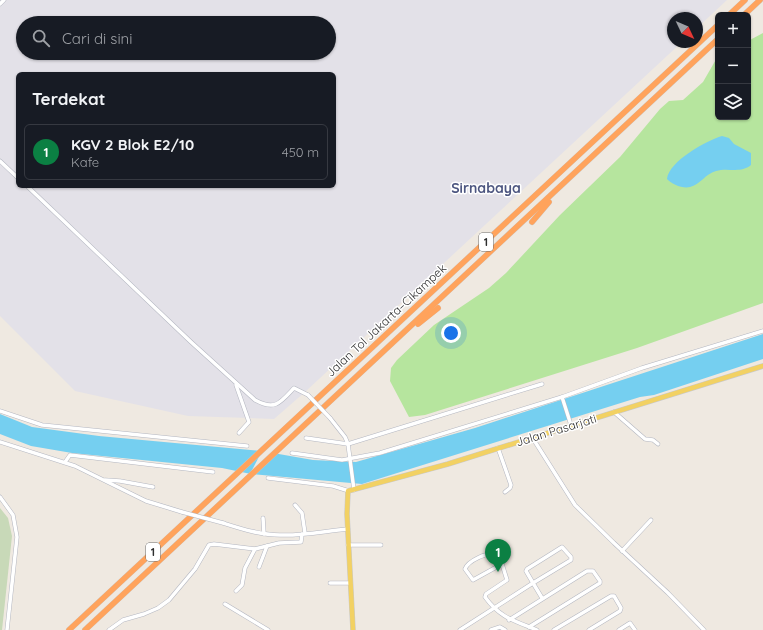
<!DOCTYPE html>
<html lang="id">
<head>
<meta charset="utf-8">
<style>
	:root { --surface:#171b24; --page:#20242c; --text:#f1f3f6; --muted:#9ea1a6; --line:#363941; --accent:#0b8043 }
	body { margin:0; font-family:Quicksand,sans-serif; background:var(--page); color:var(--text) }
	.controls { position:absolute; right:12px; top:12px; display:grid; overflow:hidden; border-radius:6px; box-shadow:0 1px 3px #0004 }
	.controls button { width:36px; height:36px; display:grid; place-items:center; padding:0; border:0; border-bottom:1px solid var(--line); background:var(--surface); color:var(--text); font:20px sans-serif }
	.compass { position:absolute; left:667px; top:12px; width:36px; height:36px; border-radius:50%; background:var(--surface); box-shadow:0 1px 3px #0004; rotate:134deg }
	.you { position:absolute; left:451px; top:333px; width:14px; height:14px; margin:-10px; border:3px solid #fff; border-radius:50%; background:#1a73e8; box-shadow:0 0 0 6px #1a73e833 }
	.badge { display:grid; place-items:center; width:26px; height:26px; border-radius:50%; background:var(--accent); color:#fff; font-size:13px; font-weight:700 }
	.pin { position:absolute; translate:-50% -33px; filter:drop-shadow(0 1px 2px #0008) }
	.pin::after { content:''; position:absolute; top:21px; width:14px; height:12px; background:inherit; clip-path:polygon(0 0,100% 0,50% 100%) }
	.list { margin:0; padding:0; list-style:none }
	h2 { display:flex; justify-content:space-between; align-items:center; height:52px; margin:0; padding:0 16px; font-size:17px }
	h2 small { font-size:13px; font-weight:400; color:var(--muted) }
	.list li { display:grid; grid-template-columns:26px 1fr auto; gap:12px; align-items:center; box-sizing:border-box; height:56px; margin:0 8px 8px; padding:0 8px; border:1px solid var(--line); border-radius:6px }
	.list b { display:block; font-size:15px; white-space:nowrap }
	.list p { margin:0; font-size:13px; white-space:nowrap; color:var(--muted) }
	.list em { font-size:13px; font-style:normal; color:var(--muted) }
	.icon { flex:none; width:22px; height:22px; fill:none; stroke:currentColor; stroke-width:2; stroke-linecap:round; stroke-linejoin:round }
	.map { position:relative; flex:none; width:763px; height:630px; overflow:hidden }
	.search { position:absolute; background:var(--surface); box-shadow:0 1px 3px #0004; left:16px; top:16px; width:320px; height:44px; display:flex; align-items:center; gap:10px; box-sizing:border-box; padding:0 14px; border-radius:22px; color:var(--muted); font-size:15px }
	.panel { position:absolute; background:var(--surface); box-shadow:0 1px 3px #0004; left:16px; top:72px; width:320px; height:116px; border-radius:6px }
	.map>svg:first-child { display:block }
</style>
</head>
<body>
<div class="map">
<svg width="763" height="630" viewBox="0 0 763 630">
	<rect width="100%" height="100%" fill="#efe9e1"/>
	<path fill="#e3e1e8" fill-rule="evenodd" d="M0,0H727L697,28V18H673V42H682L305,392L274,419L188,416L75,391L0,316ZM23,23H329V53H23ZM18,74H334V186H18Z"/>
	<path fill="#b6e59e" d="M763,33V303L637,348L425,415L409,417L390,381L391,368L397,360L434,325L489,288L506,273L560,215L620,157L660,109L669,101L683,100L703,82L718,56V117H748V41Z"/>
	<path fill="#c8d9b8" d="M0,508L8,518L12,536L2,630H0Z"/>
	<g fill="#75cff0">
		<path d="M722,136L729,138L734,144L751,153V165C740,174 728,167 716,171C705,174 700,185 690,187C683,189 671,184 667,179C669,161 706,141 722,136Z"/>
		<path d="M763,334V359L654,395L640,397L362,484L251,474L222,468L72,453L31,446L0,434V414L32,427L99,436L262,451L251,472L273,453L313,460L356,462L475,428Z"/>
	</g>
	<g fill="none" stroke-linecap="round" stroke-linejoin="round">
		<defs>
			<g id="minor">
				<path d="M0,4L4,0"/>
				<path d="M0,161L18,178"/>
				<path d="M27,186L191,342L255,400C275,411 280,403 294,388L308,395"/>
				<path d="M236,385L249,422L239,433"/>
				<path d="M562,397L571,425"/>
				<path d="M0,411L42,425L247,446"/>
				<path d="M614,412L645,439L653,440L658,444"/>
				<path d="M330,418L345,437L348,444L354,490"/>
				<path d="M532,437L575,505L614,543L668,593L704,630"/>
				<path d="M306,438L348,444L542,384"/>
				<path d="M0,442L75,466L146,501L182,512"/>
				<path d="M498,448L511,485L510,488L505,492"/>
				<path d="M292,453L342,460L380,453L562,397L642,368L763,331"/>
				<path d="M65,462L70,455L213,472"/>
				<path d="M268,478L333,486L349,491"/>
				<path d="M105,480L120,481L153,487"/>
				<path d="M0,497L13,515L17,537L7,630"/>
				<path d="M295,505L302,513L305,533"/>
				<path d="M263,518L264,534"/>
				<path d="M223,523C242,529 260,535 280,535C303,536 325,531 348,529"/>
				<path d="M348,545H381"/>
				<path d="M622,551L651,520"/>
				<path d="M502,564L473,580L465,569C468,561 488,551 496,555L502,564L507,580L486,594L485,597C500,618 515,621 537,630"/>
				<path d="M259,567L267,546"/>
				<path d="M330,583H350"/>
				<path d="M236,591L242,585L245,568L255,549"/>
				<path d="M225,604L268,630"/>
				<path d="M509,620L587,571H593L600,581V583L529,627"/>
				<path d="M109,630L123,620L144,614L158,608L169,600L195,569L209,545L214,544L255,549L279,543L301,542L302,534"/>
				<path d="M460,630L533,583L526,571L527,569L562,547L571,557V560L533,583L542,598"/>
				<path d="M491,630L500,627L505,630"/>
				<path d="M554,630L611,596H614L621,608L620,611L589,630"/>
				<path d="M619,630L630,623L635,630"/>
			</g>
			<path id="major" d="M353,630L347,514L348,491L448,464L763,366"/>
			<g id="highway">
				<path d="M729,15L745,0"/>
				<path d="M744,15L760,0"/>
				<path d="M532,222L549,202"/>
				<path d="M418,324L438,308"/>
				<path d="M69,630L718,25"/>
				<path d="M85,630L718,39"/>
			</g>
		</defs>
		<use href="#minor" stroke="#b4b7c1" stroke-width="4.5"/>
		<use href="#major" stroke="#c9c9c9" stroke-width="5.5"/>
		<use href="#highway" stroke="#c9c9c9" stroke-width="6"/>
		<use href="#minor" stroke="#fff" stroke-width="3.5"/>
		<use href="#major" stroke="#f2d163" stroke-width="4.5"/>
		<use href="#highway" stroke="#ffa35c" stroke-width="5.5"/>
		<defs>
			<g id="minor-bridge">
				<path d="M308,395L330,418"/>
				<path d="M182,512L223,523"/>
			</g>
		</defs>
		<use href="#minor-bridge" stroke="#b4b7c1" stroke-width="4.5" stroke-linecap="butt"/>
		<use href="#minor-bridge" stroke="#fff" stroke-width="3.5"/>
	</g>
	<g text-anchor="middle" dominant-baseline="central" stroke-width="3" stroke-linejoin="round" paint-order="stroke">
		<g fill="#fff" stroke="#6d6d6d" stroke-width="1">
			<rect x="479" y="233" width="14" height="18" rx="3"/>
			<rect x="146" y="543" width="14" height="18" rx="3"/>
		</g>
		<g font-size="11" font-weight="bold" fill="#2e2e2e">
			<text x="486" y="242">1</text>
			<text x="153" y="552">1</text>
		</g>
		<g font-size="12" fill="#2e2e2e" stroke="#fff">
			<text transform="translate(386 320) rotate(-43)">Jalan Tol Jakarta–Cikampek</text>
			<text transform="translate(556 430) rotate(-17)">Jalan Pasarjati</text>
		</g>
		<g font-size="14" font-weight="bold" fill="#4d5680" stroke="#fff">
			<text x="486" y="188">Sirnabaya</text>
		</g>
	</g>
</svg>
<div class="controls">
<button>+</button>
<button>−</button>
<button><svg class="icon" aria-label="layers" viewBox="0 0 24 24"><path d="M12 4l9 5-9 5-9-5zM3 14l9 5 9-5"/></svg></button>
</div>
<svg class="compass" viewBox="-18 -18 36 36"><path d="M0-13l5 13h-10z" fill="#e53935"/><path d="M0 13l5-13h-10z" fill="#9ea1a6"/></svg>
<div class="you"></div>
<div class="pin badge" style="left:498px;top:572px">1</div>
<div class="search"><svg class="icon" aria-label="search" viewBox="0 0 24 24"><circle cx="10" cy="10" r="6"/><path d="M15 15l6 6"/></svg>Cari di sini</div>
<section class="panel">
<h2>Terdekat<small></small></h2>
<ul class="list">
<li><span class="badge">1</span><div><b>KGV 2 Blok E2/10</b><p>Kafe</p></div><em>450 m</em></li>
</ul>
</section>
</div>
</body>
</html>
